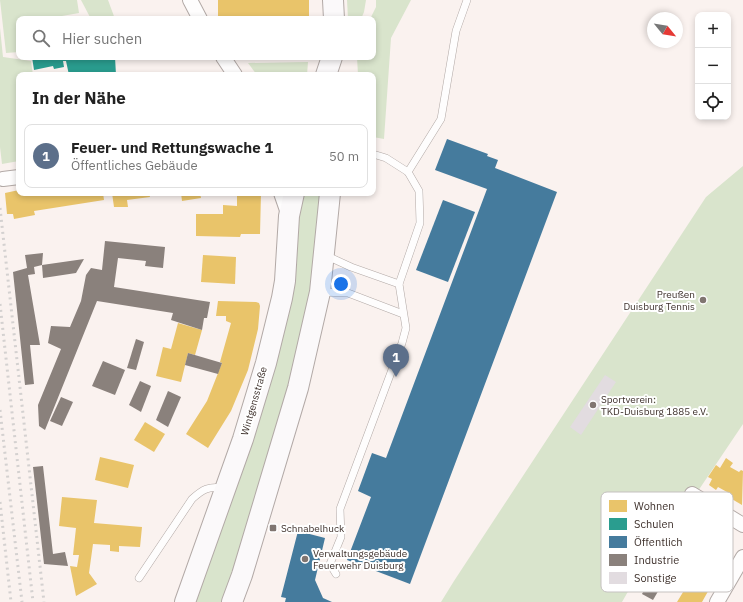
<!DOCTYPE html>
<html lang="de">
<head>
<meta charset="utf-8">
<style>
	:root { --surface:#fff; --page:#f6f6f6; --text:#222; --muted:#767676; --line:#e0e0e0; --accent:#b45309 }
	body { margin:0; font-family:"IBM Plex Sans",sans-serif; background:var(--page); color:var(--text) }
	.controls { position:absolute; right:12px; top:12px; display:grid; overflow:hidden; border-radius:8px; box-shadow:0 2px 6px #0003 }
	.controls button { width:36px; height:36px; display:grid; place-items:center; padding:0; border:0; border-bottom:1px solid var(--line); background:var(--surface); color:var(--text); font:20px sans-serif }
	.compass { position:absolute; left:647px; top:12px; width:36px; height:36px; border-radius:50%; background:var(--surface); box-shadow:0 2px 6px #0003; rotate:120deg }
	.you { position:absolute; left:341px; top:284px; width:14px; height:14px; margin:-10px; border:3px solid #fff; border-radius:50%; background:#1a73e8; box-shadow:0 0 0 6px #1a73e833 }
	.badge { display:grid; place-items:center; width:26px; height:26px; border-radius:50%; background:var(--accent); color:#fff; font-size:13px; font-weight:700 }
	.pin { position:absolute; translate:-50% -33px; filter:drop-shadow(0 1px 2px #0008) }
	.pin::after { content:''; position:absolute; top:21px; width:14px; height:12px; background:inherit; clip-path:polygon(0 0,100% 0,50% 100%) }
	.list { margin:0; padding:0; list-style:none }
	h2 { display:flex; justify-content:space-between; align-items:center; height:52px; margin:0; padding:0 16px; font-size:17px }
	h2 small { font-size:13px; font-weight:400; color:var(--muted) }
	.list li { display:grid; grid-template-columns:26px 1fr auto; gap:12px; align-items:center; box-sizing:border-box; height:64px; margin:0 8px 8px; padding:0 8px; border:1px solid var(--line); border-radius:8px }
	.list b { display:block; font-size:15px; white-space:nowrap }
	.list p { margin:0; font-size:13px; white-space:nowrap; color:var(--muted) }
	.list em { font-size:13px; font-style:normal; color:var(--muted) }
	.icon { flex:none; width:22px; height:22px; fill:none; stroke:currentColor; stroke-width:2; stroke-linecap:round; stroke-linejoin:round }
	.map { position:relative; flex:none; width:743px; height:602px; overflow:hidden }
	.search { position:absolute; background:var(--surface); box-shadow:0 2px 6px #0003; left:16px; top:16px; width:360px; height:44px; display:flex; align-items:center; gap:10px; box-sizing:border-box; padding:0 14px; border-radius:8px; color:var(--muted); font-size:15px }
	.panel { position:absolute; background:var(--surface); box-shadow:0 2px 6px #0003; left:16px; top:72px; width:360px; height:124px; border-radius:8px }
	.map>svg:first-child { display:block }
</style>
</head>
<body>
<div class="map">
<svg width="743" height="602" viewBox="0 0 743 602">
	<rect width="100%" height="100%" fill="#faf2ef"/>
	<g fill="#d9e4cc">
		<path d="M0,0H77L79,13L45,19H19V52L6,53Z"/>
		<path d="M81,0H108L115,19H91Z"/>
		<path d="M347,0H366L364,12L361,19H348Z"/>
		<path d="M376,0H411L391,38L384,139L373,137V75H358L357,57H373V19H370L376,7Z"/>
		<path d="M0,28L3,57L31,61L33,75H19V161L2,164L0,147Z"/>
		<path d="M308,62L307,75H257L248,63Z"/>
		<path d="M743,166V424L698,491L684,496L680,501L622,602H441L454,581L706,197Z"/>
		<path d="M299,193H322L312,292L296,363L231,579L222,602H196Z"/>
	</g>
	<g fill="#e9c46a">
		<rect x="218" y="0" width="91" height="19"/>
		<path d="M19,190V193H103L104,200L34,211L35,215L14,219L13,214H7L5,193Z"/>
		<path d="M112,193H149L150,197L127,200L128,207H114Z"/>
		<path d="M181,193H200L201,198L182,201Z"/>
		<path d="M237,193H261L260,234H241L240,237L196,236V214H223V205L237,206Z"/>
		<path d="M203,255L236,257L235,284L201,282Z"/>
		<path d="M218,301L256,302L259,303L260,306L258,329L248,370L231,411L208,448L186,434L207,401L222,363L220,362L231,323L226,321V316H216Z"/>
		<path d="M178,323L202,330L195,355L188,353L181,382L156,376L163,347L171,349Z"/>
		<path d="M145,422L165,434L154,452L134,440Z"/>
		<path d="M100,457L134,465L128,488L95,480Z"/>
		<path d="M726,458L733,463L730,467L739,472L741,470L743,471L742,505L725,495L727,492L718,487L716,490L709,485L712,479L708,477L716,465L720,468Z"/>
		<path d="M62,497L97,500L94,523L142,527L140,547L119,546V552L110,551V545L93,544L89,573L97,584L76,596L70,566L77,567L79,555H73L76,528L59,526Z"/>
		<path d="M690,566L715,579L702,602H677L688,584L681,581Z"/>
	</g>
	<path fill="#2a9d8f" d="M32,57H115L116,75H69L66,61H63L64,67L54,69L53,66L34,70Z"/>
	<g fill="#457b9d">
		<path d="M447,139L488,154L487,156L498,160L495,168L557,192L410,584L347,560L371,497L358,491L372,453L386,458L487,189L435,170Z"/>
		<path d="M443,200L475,212L448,282L416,270Z"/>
		<path d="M298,531L325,538L315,580L323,598L332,602H285L286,598L281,597Z"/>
	</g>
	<g fill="#8a817c">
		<path d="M105,241L165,247L163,268L145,266L146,261L118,258L114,287L210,302L207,318H204L202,330L171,320L173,313L97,301L45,430L39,426L38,405L61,349L48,343L51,326L70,327L81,301L86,275L91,268L102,270Z"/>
		<path d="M43,253L42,265L34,267L35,274L28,275L40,345H30L34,384L25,385L13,272L27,268L25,255Z"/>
		<path d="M84,259L76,273L43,278L42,265Z"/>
		<path d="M136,339L144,342L136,370L127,368Z"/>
		<path d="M188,353L222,363L218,374L185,365Z"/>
		<path d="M103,361L125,370L115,395L92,386Z"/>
		<path d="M140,381L151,386L141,412L129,405Z"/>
		<path d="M168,391L181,397L168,427L156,420Z"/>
		<path d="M61,397L73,402L62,426L50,421Z"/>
		<path d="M43,466L53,554L65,552L68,566L44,564L33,467Z"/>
		<path d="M648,582L660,588L653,600L642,594Z"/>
	</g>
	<path fill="#e2dce0" d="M605,375L616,382L581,435L570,427Z"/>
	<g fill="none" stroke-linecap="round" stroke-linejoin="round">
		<defs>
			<g id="service">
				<path d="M408,172L441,119L456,31L467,0"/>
				<path d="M325,255L351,267L399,284"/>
				<path d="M320,292L348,293L403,314"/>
				<path d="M336,574L330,564L341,537L340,509L402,343L406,328L399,284L420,223L419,191L408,172L386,158L373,154"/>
				<path d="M139,578L192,499C203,489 209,486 223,488"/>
			</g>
			<g id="minor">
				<path d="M190,0L200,19"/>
				<path d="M223,57L235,75"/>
				<path d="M3,179L19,177"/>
				<path d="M281,193L289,216"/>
				<path d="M692,494L743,525"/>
				<path d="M717,602L743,557"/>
			</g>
			<g id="secondary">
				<path d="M333,0L334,19"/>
				<path d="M326,75L332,57"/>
				<path d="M185,602L243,439L266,363L282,298L285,281L289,216L294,193"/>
				<path d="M232,602L242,575L298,388L320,292L330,193"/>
			</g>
		</defs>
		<use href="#service" stroke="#b2a9a6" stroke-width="8"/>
		<use href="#minor" stroke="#b2a9a6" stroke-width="16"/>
		<use href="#secondary" stroke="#b2a9a6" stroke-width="22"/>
		<use href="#service" stroke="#fefdfd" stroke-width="7"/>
		<use href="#minor" stroke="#fefdfd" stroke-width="14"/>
		<use href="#secondary" stroke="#fbf9fa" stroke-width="20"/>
		<g stroke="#d4d1d0" stroke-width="3" stroke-dasharray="2 4" stroke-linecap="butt">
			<path d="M0,208L44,602"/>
			<path d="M0,304L33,602"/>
			<path d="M0,410L22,602"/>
			<path d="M0,502L11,602"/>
		</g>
	</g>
	<g fill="#807570" stroke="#fff" stroke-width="1.5">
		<circle cx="703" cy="300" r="4"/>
		<circle cx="593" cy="405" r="4"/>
		<rect x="269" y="524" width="8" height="8" rx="2"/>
		<circle cx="305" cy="559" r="4"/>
	</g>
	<g text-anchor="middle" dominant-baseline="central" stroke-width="4" stroke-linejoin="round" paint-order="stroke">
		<g font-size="10" fill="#3e312c" stroke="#fff" text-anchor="start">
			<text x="695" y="294" text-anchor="end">Preußen<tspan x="695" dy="12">Duisburg Tennis</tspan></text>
			<text x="601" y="399">Sportverein:<tspan x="601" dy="12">TKD-Duisburg 1885 e.V.</tspan></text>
			<text x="281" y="528">Schnabelhuck</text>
			<text x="313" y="553">Verwaltungsgebäude<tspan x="313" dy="12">Feuerwehr Duisburg</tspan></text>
		</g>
		<g font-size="10" fill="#3e312c" stroke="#fff">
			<text transform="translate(254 401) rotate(-74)">Wintgensstraße</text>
		</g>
	</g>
	<rect x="601" y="492" width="132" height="100" rx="6" fill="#fff" stroke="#c5c1c0" stroke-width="1"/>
	<rect x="609" y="500" width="18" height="12" fill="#e9c46a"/>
	<rect x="609" y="518" width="18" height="12" fill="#2a9d8f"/>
	<rect x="609" y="536" width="18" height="12" fill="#457b9d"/>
	<rect x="609" y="554" width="18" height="12" fill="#8a817c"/>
	<rect x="609" y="572" width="18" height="12" fill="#e2dce0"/>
	<g font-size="11" fill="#3e312c">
		<text x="634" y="510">Wohnen</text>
		<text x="634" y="528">Schulen</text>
		<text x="634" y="546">Öffentlich</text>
		<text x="634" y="564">Industrie</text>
		<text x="634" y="582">Sonstige</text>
	</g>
</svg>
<div class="controls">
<button>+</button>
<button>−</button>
<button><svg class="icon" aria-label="locate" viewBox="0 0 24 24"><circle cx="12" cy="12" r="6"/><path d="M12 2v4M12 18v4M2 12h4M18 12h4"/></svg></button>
</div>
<svg class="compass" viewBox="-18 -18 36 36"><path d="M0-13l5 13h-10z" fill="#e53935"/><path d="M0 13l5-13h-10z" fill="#767676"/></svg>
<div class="you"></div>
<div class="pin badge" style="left:396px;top:377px;background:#5c6f8a">1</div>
<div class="search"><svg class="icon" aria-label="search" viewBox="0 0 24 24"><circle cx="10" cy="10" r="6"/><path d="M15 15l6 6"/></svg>Hier suchen</div>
<section class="panel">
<h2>In der Nähe<small></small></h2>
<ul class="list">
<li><span class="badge" style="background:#5c6f8a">1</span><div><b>Feuer- und Rettungswache 1</b><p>Öffentliches Gebäude</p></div><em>50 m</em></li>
</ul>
</section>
</div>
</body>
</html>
